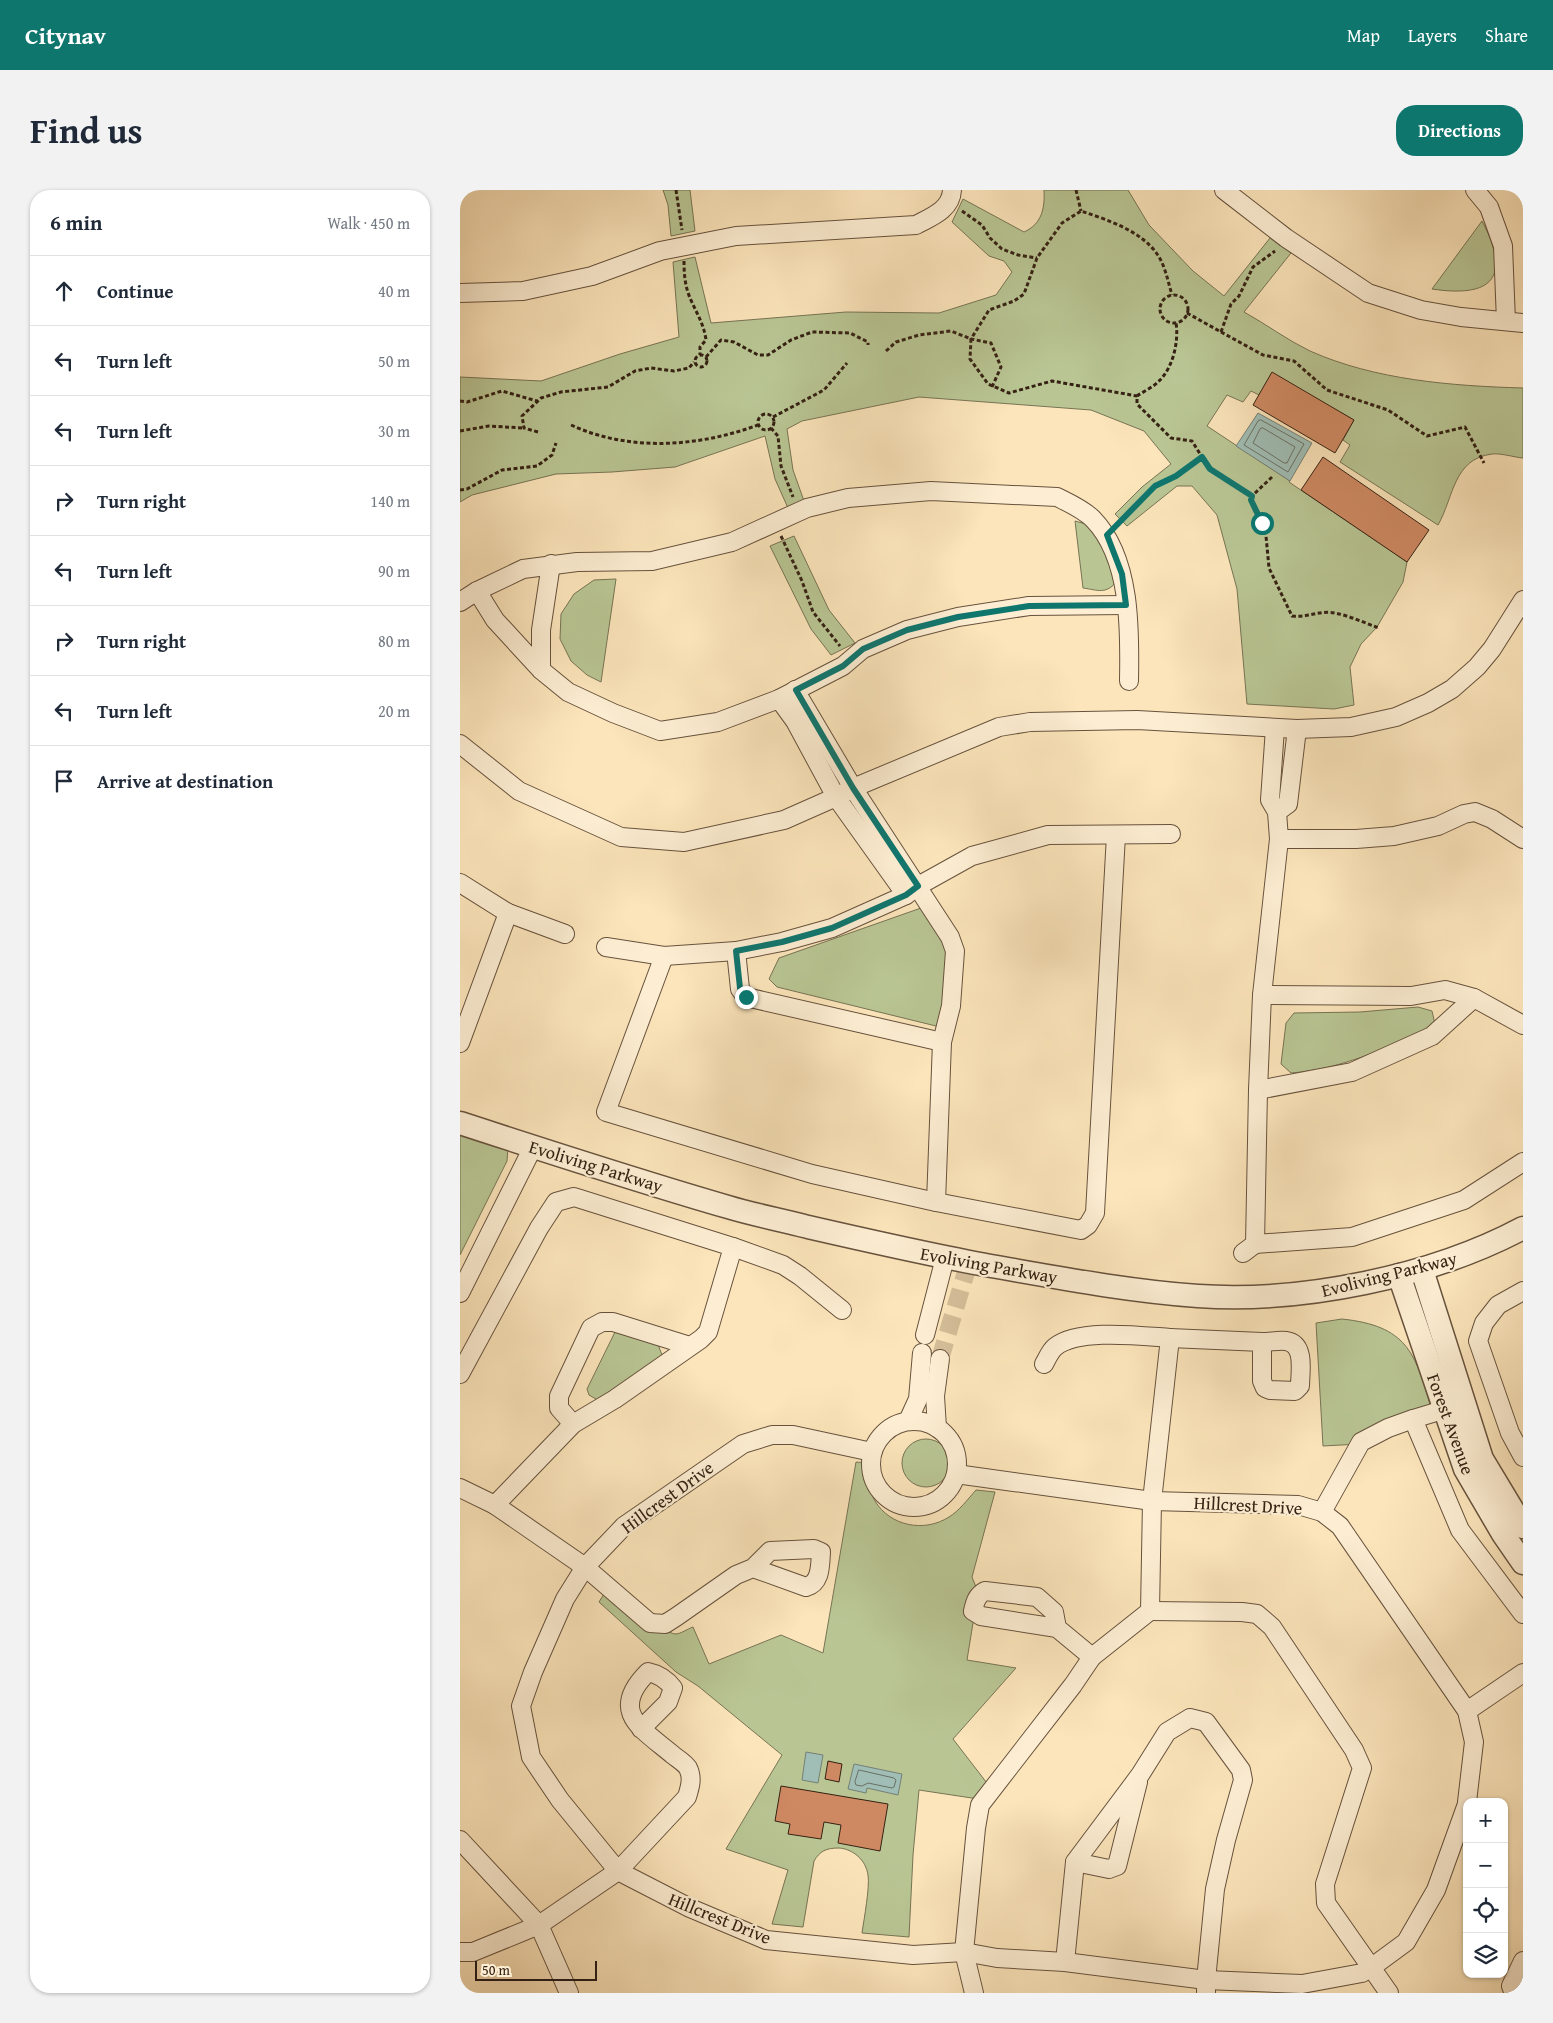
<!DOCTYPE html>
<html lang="en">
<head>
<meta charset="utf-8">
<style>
	:root { --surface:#fff; --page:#f2f2f3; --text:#1f2937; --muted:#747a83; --line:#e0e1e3; --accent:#0f766e }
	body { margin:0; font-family:"Gentium Book Plus",serif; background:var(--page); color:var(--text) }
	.controls { position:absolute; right:15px; bottom:15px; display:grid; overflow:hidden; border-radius:10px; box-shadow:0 1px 4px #0004 }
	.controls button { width:45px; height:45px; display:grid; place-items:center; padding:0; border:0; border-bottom:1px solid var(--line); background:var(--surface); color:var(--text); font:25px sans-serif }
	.scale { position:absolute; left:15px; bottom:12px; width:122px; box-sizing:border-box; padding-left:5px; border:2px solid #352113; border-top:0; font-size:14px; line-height:18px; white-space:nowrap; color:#352113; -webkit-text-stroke:4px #fdeed3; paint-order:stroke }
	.stop { position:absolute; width:15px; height:15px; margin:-11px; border:4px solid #0f766e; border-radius:50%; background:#fff }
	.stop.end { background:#0f766e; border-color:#fff; box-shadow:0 1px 5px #0008 }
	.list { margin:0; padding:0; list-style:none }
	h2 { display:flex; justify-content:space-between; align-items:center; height:65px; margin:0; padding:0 20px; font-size:21px }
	h2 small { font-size:16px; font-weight:400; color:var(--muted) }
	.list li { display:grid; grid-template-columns:32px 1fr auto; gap:15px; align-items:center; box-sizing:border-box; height:70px; padding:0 20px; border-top:1px solid var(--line) }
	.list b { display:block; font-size:19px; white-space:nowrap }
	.list em { font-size:16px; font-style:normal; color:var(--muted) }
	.icon { flex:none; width:28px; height:28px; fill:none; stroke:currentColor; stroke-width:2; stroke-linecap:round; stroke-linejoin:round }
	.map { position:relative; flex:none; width:1063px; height:1803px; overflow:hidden; border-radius:20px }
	header { display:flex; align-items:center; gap:30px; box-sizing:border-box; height:70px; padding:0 25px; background:var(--accent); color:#fff }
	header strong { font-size:24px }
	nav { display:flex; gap:28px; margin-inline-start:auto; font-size:18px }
	.intro { display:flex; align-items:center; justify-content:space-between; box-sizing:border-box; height:120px; padding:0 30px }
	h1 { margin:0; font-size:35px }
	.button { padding:12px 22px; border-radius:20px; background:var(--accent); color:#fff; font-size:18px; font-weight:700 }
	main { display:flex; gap:30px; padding:0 30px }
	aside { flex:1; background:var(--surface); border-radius:20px; box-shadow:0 1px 4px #0004 }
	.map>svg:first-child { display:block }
</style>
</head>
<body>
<header>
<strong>Citynav</strong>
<nav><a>Map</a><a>Layers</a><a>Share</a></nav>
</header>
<div class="intro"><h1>Find us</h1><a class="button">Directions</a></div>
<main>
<aside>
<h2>6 min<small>Walk · 450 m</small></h2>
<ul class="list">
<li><svg class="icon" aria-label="ahead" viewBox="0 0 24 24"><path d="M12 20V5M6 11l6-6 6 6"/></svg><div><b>Continue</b></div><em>40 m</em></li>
<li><svg class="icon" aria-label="left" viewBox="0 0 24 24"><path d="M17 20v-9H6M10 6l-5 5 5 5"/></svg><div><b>Turn left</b></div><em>50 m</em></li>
<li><svg class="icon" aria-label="left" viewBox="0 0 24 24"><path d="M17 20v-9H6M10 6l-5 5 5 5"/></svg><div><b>Turn left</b></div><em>30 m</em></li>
<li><svg class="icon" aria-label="right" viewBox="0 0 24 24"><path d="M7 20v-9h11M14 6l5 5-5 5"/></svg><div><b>Turn right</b></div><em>140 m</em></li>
<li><svg class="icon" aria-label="left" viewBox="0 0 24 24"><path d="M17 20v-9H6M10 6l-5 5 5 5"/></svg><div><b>Turn left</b></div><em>90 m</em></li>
<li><svg class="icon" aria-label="right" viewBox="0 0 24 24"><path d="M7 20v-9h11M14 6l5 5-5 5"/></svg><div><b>Turn right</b></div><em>80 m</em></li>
<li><svg class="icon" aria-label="left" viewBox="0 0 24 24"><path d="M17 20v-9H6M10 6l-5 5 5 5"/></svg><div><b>Turn left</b></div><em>20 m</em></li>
<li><svg class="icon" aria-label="arrive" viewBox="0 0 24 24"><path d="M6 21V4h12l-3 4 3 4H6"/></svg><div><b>Arrive at destination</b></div></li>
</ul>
</aside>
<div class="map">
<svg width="1063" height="1803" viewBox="0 0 1063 1803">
	<rect width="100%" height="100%" fill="#fce5bb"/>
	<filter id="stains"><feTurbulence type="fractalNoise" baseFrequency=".004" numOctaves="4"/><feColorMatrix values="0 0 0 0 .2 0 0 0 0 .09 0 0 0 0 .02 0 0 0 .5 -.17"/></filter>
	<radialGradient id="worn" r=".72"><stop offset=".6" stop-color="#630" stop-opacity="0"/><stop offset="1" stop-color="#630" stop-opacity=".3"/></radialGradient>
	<g fill="#b9c694" stroke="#777454">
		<path d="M203,0H230L235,41L211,46L208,15Z"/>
		<path d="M584,0H668L689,35L733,81L764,106L810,48L831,63L784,122C806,134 827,150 850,161C915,190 992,196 1063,198V268C1053,267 1041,263 1032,264C993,269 994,307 978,335L880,272L890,255L883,250L894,230L812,183L799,205L791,201L783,212L767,205L747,236L830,291L829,292L947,372L943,392L917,437L901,454L890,477L894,515L874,519L787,514L777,399L757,325L732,296H717L667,336L655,324L682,297L711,274L684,241L631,220L459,207L342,231L327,239L333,280L344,311L328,318L315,289L305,246L215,277L152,282L96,284L12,305L0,312V187L81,191L160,164L219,147L213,72L235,67L251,133L386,122L479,123L536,105L552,82L544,71L529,66L492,32L503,9L564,42C582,34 585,18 584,0Z"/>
		<path d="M1022,31C1052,88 1032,108 972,99Z"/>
		<path d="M615,331L626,334L636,342L657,391C646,405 638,400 623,398Z"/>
		<path d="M334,346L369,420L395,453L371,465L351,439L310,356Z"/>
		<path d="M156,389L141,492L127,485L111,471L100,449L101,424L114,404L134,390Z"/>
		<path d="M461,718L492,759L484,833L476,836L317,797L309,789L319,768Z"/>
		<path d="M958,817L972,821L975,834L966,840C921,860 881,879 831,883L821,874L826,833L834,823L900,822Z"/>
		<path d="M0,943L48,957L47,971L0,1065Z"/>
		<path d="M882,1129C947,1136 955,1162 971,1218L900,1254L863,1256L856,1133Z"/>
		<path d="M155,1142L197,1152L202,1165L141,1212L129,1205L127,1199Z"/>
		<circle cx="466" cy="1273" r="24"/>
		<path d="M396,1272L408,1273C408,1286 408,1300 415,1311C430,1336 464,1343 489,1327C499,1321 508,1309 516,1300L535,1302L512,1387L518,1402L507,1470L556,1478L493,1549L530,1597L525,1610L459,1600L453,1665L449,1747L402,1743C404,1729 410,1697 408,1685C406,1670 393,1659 379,1658C366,1658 360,1661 354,1671L343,1737L312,1734L328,1680L266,1659L322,1565L238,1496L216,1482L139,1412L150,1394C161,1403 203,1443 215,1444C221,1444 227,1439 233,1437L249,1474L321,1445L363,1463Z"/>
	</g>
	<g fill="#a0beb6" stroke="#757f75">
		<path d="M798,223L852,253L830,291L776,256Z"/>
		<path d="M346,1562L363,1565L358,1593L342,1590Z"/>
		<path d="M394,1574L442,1584L438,1605L407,1598L406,1603L388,1599Z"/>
	</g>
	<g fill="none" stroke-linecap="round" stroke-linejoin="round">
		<g stroke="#6a7064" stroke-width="1">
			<path d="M801,230L844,254L828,282L784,255L798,231Z"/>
			<path d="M803,238L835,257L827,273H824L793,253L800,239Z"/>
			<path d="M399,1580L434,1588L436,1590L434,1597L432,1598L408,1593L402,1596L396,1595L395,1592Z"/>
		</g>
	</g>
	<g fill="#cf8962" stroke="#352113">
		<path d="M812,182L894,230L875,263L793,215Z"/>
		<path d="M863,267L969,340L947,372L841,300Z"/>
		<path d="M368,1571L382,1574L379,1592L365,1589Z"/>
		<path d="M321,1596L428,1614L420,1661L378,1653L381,1635L364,1632L361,1649L328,1644L330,1634L315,1631Z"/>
	</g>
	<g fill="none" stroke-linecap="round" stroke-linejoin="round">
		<path stroke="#d4be99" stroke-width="18" stroke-dasharray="18 9" stroke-linecap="butt" d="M480,1169L509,1072"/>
		<defs>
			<g id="minor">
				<path d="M764,0L826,48L908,103L961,120L1001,127L1063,133"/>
				<path d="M1015,0L1029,17L1043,56L1046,131"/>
				<path d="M0,103L63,101L132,86L200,61L276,46L456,35C471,27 491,20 492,0"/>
				<path d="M17,401L35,430L81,480L108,502L153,523L200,541L258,532L319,509L383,476L403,459L447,440L498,427L569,416L666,415"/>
				<path d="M0,412L17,401L63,379L117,372L192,371L272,352L347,318L388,308L471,301L597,307C609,313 623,319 633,329C671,368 670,440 669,491"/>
				<path d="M81,480V440L91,374"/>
				<path d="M335,500L393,598L490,747L495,761L491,816L482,852L476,1012"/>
				<path d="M319,509L335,531L376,607L446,705"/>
				<path d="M0,554L59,601L161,647L224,652L324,630L376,607L393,598L539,537L570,532L677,530L837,539L891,537L936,527L968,513L992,499L1017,477L1032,459L1063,410"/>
				<path d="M817,622L828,614L837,539"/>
				<path d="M819,649H896L934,646L978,636L1004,624L1015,622L1032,629L1063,649"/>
				<path d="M0,693L48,723L105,744"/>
				<path d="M146,757L204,766L276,761L322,752L372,738L446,705L458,696L512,666L588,645L711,644"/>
				<path d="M276,761L280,799L286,807L482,852"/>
				<path d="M204,766L146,922L352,984L476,1012L621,1040L628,1035L635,1023L656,645"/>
				<path d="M802,805L951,806L985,800L1014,808L1063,835"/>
				<path d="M0,853L48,723"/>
				<path d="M798,900L892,882L972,846L1014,808"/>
				<path d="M795,1054L892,1047L1004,1010L1063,972"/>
				<path d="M273,1057L323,1075L340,1086L382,1120"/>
				<path d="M783,1063L795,1054L798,900L802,805L819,649L817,622L810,610L815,538"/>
				<path d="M1063,1101L1038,1115L1024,1133L1018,1151L1050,1243L1063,1267"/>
				<path d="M0,1103L73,957"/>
				<path d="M465,1145L485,1068"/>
				<path d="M710,1148L802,1152V1191L805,1198L810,1200L835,1201L840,1196C840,1182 846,1154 826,1151C819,1150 810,1152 802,1152"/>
				<path d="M0,1184L79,1038L96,1012L114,1007L273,1057L248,1142L241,1149L155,1209L113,1234L35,1315L0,1298"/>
				<path d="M953,1229L996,1216"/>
				<circle cx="454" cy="1274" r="43"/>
				<path d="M448,1231L458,1209L462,1163"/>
				<path d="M113,1234L99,1218V1206L131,1138L142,1132H153L230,1156"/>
				<path d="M477,1238L475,1206L480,1169"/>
				<path d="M412,1262L333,1245H312L283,1254L164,1336L125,1377L105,1409L73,1482L61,1516L71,1567L100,1610L158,1681L230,1718L306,1750L453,1765L504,1762L537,1768L605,1772L746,1790L842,1794L902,1783L912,1777L946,1752L976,1700L1007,1614"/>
				<path d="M496,1284L692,1311L838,1315L862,1322L880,1336L1007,1521L1014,1552L1007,1612"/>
				<path d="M35,1315L125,1377L190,1433L205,1434L216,1427L276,1385L293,1378L310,1361L354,1359L361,1362C360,1376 361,1393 346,1397L293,1378"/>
				<path d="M862,1322L901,1252L928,1238L953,1229L1000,1340L1063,1424"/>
				<path d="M690,1421L782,1422L797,1424L812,1437L894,1560L902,1578L865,1694L866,1713L929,1803"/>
				<path d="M597,1438L594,1422L577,1407L525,1401C517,1405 515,1412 513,1421L521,1426L597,1438L632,1467"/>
				<path d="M1007,1521L1063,1483"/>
				<path d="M0,1650L79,1735L13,1762H0"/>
				<path d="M615,1672L649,1679L657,1676L678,1592"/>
				<path d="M605,1772L615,1672L680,1585L707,1542L730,1528L746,1532L781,1580L783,1590L766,1650L755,1699L746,1790V1803"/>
				<path d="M109,1803L79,1735L158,1681L227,1607C230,1597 233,1588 228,1578C225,1573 218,1569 213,1565C182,1539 148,1522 188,1482C198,1484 207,1490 213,1498L208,1512L181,1539"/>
				<path d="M514,1803L504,1762L516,1638L520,1615L613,1495L632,1467L690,1421L692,1311L710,1148C681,1146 618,1138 595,1157C590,1161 587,1169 584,1174"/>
				<path d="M1054,1803L1051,1796L1063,1771"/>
			</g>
			<g id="tertiary">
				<path d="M0,933C89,962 178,991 268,1017C294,1025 322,1030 348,1037C409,1051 470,1065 531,1076C600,1088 668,1101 738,1106C842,1113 971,1087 1063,1038"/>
				<path d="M962,1080L1022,1269L1063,1337"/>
				<path d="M939,1085L1005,1279L1043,1344L1063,1373"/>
			</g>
		</defs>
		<use href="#minor" stroke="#67523d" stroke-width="20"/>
		<use href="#tertiary" stroke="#67523d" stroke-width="25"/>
		<g stroke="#352113" stroke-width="3" stroke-dasharray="4 2.5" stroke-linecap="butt">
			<path d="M216,0L222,40"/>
			<path d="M616,0L621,21"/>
			<path d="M502,21L522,35L530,48L542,59L558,65L577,68"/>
			<path d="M224,71C224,84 225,96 230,108C236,122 244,134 246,150L240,157V165"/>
			<circle cx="714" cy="119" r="14"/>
			<path d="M727,123L761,142L771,114L779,106L793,77L815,61"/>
			<path d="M761,142L803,165L834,171L867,200L928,220L967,246L1005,237L1024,273"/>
			<path d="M426,161L436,152L459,145L491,141L511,149L510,169L528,194L549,203L592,191L677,206V214L711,248L732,251L742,267"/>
			<circle cx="241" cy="171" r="6"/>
			<path d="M246,167L261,150L274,152L298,165H308L331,150L352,142L390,143L408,152V155"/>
			<path d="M532,197L541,177L531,153L511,149L529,120L554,111L564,104L577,68L602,33L621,21C651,31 691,44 703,75C707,85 709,95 712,105"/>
			<path d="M677,206C684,201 694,197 700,190C713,177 719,151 716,133"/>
			<path d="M0,211L7,212L42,201L77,211"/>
			<circle cx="306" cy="232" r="8"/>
			<path d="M313,227L364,200L387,173"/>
			<path d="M111,235C170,262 238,257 298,235"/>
			<path d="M311,238L318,246L321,276L333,307"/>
			<path d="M0,241L29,236L64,238"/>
			<path d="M78,242L64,238L62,226L81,208L101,202L148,197L175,181L191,178L214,181L229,178L234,172"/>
			<path d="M812,287L792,306L791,310L806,346L809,378L832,426C847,428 860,420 875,423C890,426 905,433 919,438"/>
			<path d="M0,300L7,299L42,280L77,276L92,265L96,253"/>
			<path d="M657,335L695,296L716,286L742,267L750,279L792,306"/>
			<path d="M321,346L342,391L353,422L380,456"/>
		</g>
		<use href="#minor" stroke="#fdeed3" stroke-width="18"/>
		<use href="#tertiary" stroke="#fdeed3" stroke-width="22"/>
	</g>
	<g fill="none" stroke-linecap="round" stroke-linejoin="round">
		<path stroke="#0f766e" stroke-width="6" d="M286,807L280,798L276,761L322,752L372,738L446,705L458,696L393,598L336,500L383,476L403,459L447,440L498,427L569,416L666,415L662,384L647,345L695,296L716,286L742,267L750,279L792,306L791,310L802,333"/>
	</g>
	<g text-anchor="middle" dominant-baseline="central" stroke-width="4.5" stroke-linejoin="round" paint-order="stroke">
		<g font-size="18" fill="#352113" stroke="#fdeed3">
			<text transform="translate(136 976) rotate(17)">Evoliving Parkway</text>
			<text transform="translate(529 1075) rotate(10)">Evoliving Parkway</text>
			<text transform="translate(929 1084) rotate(-14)">Evoliving Parkway</text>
			<text transform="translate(991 1234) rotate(70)">Forest Avenue</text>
			<text transform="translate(207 1307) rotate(-36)">Hillcrest Drive</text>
			<text transform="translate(788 1315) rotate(3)">Hillcrest Drive</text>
			<text transform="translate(260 1728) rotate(22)">Hillcrest Drive</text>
		</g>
	</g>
	<rect width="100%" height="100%" filter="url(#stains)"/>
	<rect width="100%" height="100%" fill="url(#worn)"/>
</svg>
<div class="controls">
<button>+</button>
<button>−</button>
<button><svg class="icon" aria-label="locate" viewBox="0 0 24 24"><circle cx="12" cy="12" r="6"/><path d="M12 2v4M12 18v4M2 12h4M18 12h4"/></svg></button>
<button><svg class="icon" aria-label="layers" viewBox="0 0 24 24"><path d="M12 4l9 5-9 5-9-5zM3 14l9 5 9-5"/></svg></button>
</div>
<div class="scale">50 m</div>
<div class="stop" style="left:802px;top:333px"></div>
<div class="stop end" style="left:286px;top:807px"></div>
</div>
</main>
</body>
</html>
